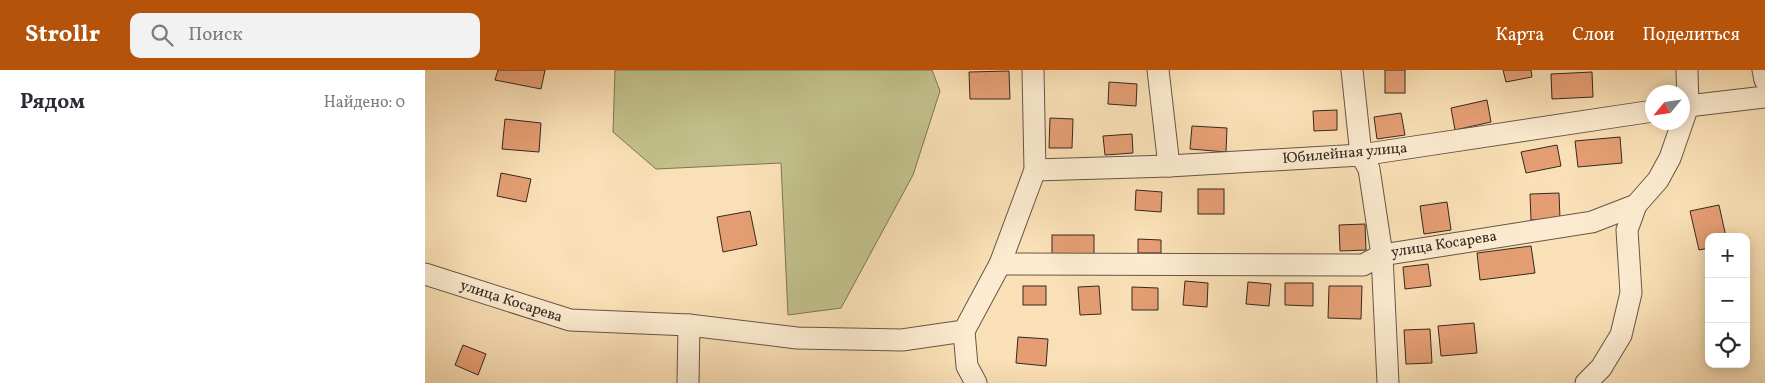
<!DOCTYPE html>
<html lang="ru">
<head>
<meta charset="utf-8">
<style>
	:root { --surface:#fff; --page:#f2f2f3; --text:#2b2b33; --muted:#7c7c81; --line:#e1e1e2; --accent:#b45309 }
	body { margin:0; font-family:Vollkorn,serif; background:var(--page); color:var(--text) }
	.controls { position:absolute; right:15px; bottom:15px; display:grid; overflow:hidden; border-radius:10px; box-shadow:0 2px 12px #0003 }
	.controls button { width:45px; height:45px; display:grid; place-items:center; padding:0; border:0; border-bottom:1px solid var(--line); background:var(--surface); color:var(--text); font:25px sans-serif }
	.compass { position:absolute; left:1220px; top:15px; width:45px; height:45px; border-radius:50%; background:var(--surface); box-shadow:0 2px 12px #0003; rotate:241deg }
	.list { margin:0; padding:0; list-style:none }
	h2 { display:flex; justify-content:space-between; align-items:center; height:65px; margin:0; padding:0 20px; font-size:21px }
	h2 small { font-size:16px; font-weight:400; color:var(--muted) }
	.icon { flex:none; width:28px; height:28px; fill:none; stroke:currentColor; stroke-width:2; stroke-linecap:round; stroke-linejoin:round }
	.map { position:relative; flex:none; width:1340px; height:313px; overflow:hidden }
	header { display:flex; align-items:center; gap:30px; box-sizing:border-box; height:70px; padding:0 25px; background:var(--accent); color:#fff }
	header strong { font-size:24px }
	nav { display:flex; gap:28px; margin-inline-start:auto; font-size:18px }
	.search { width:350px; height:45px; background:var(--page); display:flex; align-items:center; gap:12px; box-sizing:border-box; padding:0 18px; border-radius:10px; color:var(--muted); font-size:19px }
	main { display:flex }
	aside { flex:1; background:var(--surface) }
	.map>svg:first-child { display:block }
</style>
</head>
<body>
<header>
<strong>Strollr</strong>
<div class="search"><svg class="icon" aria-label="search" viewBox="0 0 24 24"><circle cx="10" cy="10" r="6"/><path d="M15 15l6 6"/></svg>Поиск</div>
<nav><a>Карта</a><a>Слои</a><a>Поделиться</a></nav>
</header>
<main>
<aside>
<h2>Рядом<small>Найдено: 0</small></h2>
<ul class="list">
</ul>
</aside>
<div class="map">
<svg width="1340" height="313" viewBox="0 0 1340 313">
	<rect width="100%" height="100%" fill="#fae0b6"/>
	<filter id="stains"><feTurbulence type="fractalNoise" baseFrequency=".004" numOctaves="4"/><feColorMatrix values="0 0 0 0 .2 0 0 0 0 .09 0 0 0 0 .02 0 0 0 .5 -.17"/></filter>
	<radialGradient id="worn" r=".72"><stop offset=".6" stop-color="#630" stop-opacity="0"/><stop offset="1" stop-color="#630" stop-opacity=".3"/></radialGradient>
	<path fill="#c2c18b" stroke="#7c7456" d="M190,0H507L515,21L488,105L416,238L363,245L356,93L231,99L188,62Z"/>
	<g fill="#e59e74" stroke="#352821">
		<path d="M73,0H120L116,19L70,10Z"/>
		<rect x="960" y="0" width="20" height="23"/>
		<path d="M1078,0H1106L1107,7L1081,12Z"/>
		<path d="M584,1L585,29H545L544,2Z"/>
		<path d="M1167,2L1168,27L1127,29L1126,4Z"/>
		<path d="M684,12L712,14L711,36L683,34Z"/>
		<path d="M1062,30L1066,52L1030,60L1026,38Z"/>
		<path d="M912,40V60L889,61L888,41Z"/>
		<path d="M976,43L980,65L952,69L949,47Z"/>
		<path d="M625,48L648,49L647,78H624Z"/>
		<path d="M80,49L116,53L114,82L77,79Z"/>
		<path d="M767,56L802,58L801,82L765,79Z"/>
		<path d="M707,64L708,83L680,85L678,66Z"/>
		<path d="M1195,67L1197,93L1153,97L1150,71Z"/>
		<path d="M1132,75L1136,96L1101,103L1096,82Z"/>
		<path d="M76,103L106,109L101,132L72,126Z"/>
		<rect x="773" y="119" width="26" height="25"/>
		<path d="M711,120L737,122L736,142L710,140Z"/>
		<path d="M1134,123L1135,149L1106,150L1105,124Z"/>
		<path d="M1022,132L1026,160L999,164L995,136Z"/>
		<path d="M1294,135L1301,167H1284V178L1274,180L1265,141Z"/>
		<path d="M325,141L332,175L298,182L292,147Z"/>
		<path d="M940,154L941,180L915,181L914,155Z"/>
		<rect x="627" y="165" width="42" height="25"/>
		<path d="M713,169L736,170V183H713Z"/>
		<path d="M1106,176L1110,203L1055,210L1052,183Z"/>
		<path d="M1003,194L1006,216L980,219L978,197Z"/>
		<path d="M760,211L783,213L782,237L758,235Z"/>
		<path d="M823,212L846,214L844,236L821,234Z"/>
		<path d="M860,213H888V236L860,235Z"/>
		<rect x="598" y="216" width="23" height="19"/>
		<path d="M674,216L676,244L655,245L653,217Z"/>
		<path d="M904,216H937L936,249L903,248Z"/>
		<path d="M707,217L733,218V240H707Z"/>
		<path d="M1049,253L1052,283L1016,286L1013,256Z"/>
		<path d="M1005,259L1007,293L981,294L979,260Z"/>
		<path d="M593,267L623,269L621,296L591,293Z"/>
		<path d="M38,275L61,284L53,305L30,295Z"/>
	</g>
	<g fill="none" stroke-linecap="round" stroke-linejoin="round">
		<defs>
			<g id="minor">
				<path d="M733,0L744,96"/>
				<path d="M927,0L936,85L944,99L957,185L963,313"/>
				<path d="M1338,0L1340,10"/>
				<path d="M1258,37L1263,36L1262,0"/>
				<path d="M610,100L744,96L936,85L1228,41"/>
				<path d="M575,194L938,195L957,185L1167,152L1211,135L1233,110L1245,88L1263,36L1340,27"/>
				<path d="M0,204L145,250L264,255"/>
				<path d="M539,261L542,296L551,313"/>
				<path d="M263,313L264,255L372,268L477,270L539,261L575,194L610,100L608,0"/>
				<path d="M1161,313L1176,298L1196,265L1206,223L1202,160L1211,135"/>
			</g>
		</defs>
		<use href="#minor" stroke="#665646" stroke-width="23"/>
		<use href="#minor" stroke="#fcebd0" stroke-width="21"/>
	</g>
	<g text-anchor="middle" dominant-baseline="central" stroke-width="4" stroke-linejoin="round" paint-order="stroke">
		<g font-size="15" fill="#352821" stroke="#fcebd0">
			<text transform="translate(920 84) rotate(-5)">Юбилейная улица</text>
			<text transform="translate(1019 175) rotate(-9)">улица Косарева</text>
			<text transform="translate(86 232) rotate(18)">улица Косарева</text>
		</g>
	</g>
	<rect width="100%" height="100%" filter="url(#stains)"/>
	<rect width="100%" height="100%" fill="url(#worn)"/>
</svg>
<div class="controls">
<button>+</button>
<button>−</button>
<button><svg class="icon" aria-label="locate" viewBox="0 0 24 24"><circle cx="12" cy="12" r="6"/><path d="M12 2v4M12 18v4M2 12h4M18 12h4"/></svg></button>
</div>
<svg class="compass" viewBox="-18 -18 36 36"><path d="M0-13l5 13h-10z" fill="#e53935"/><path d="M0 13l5-13h-10z" fill="#7c7c81"/></svg>
</div>
</main>
</body>
</html>
